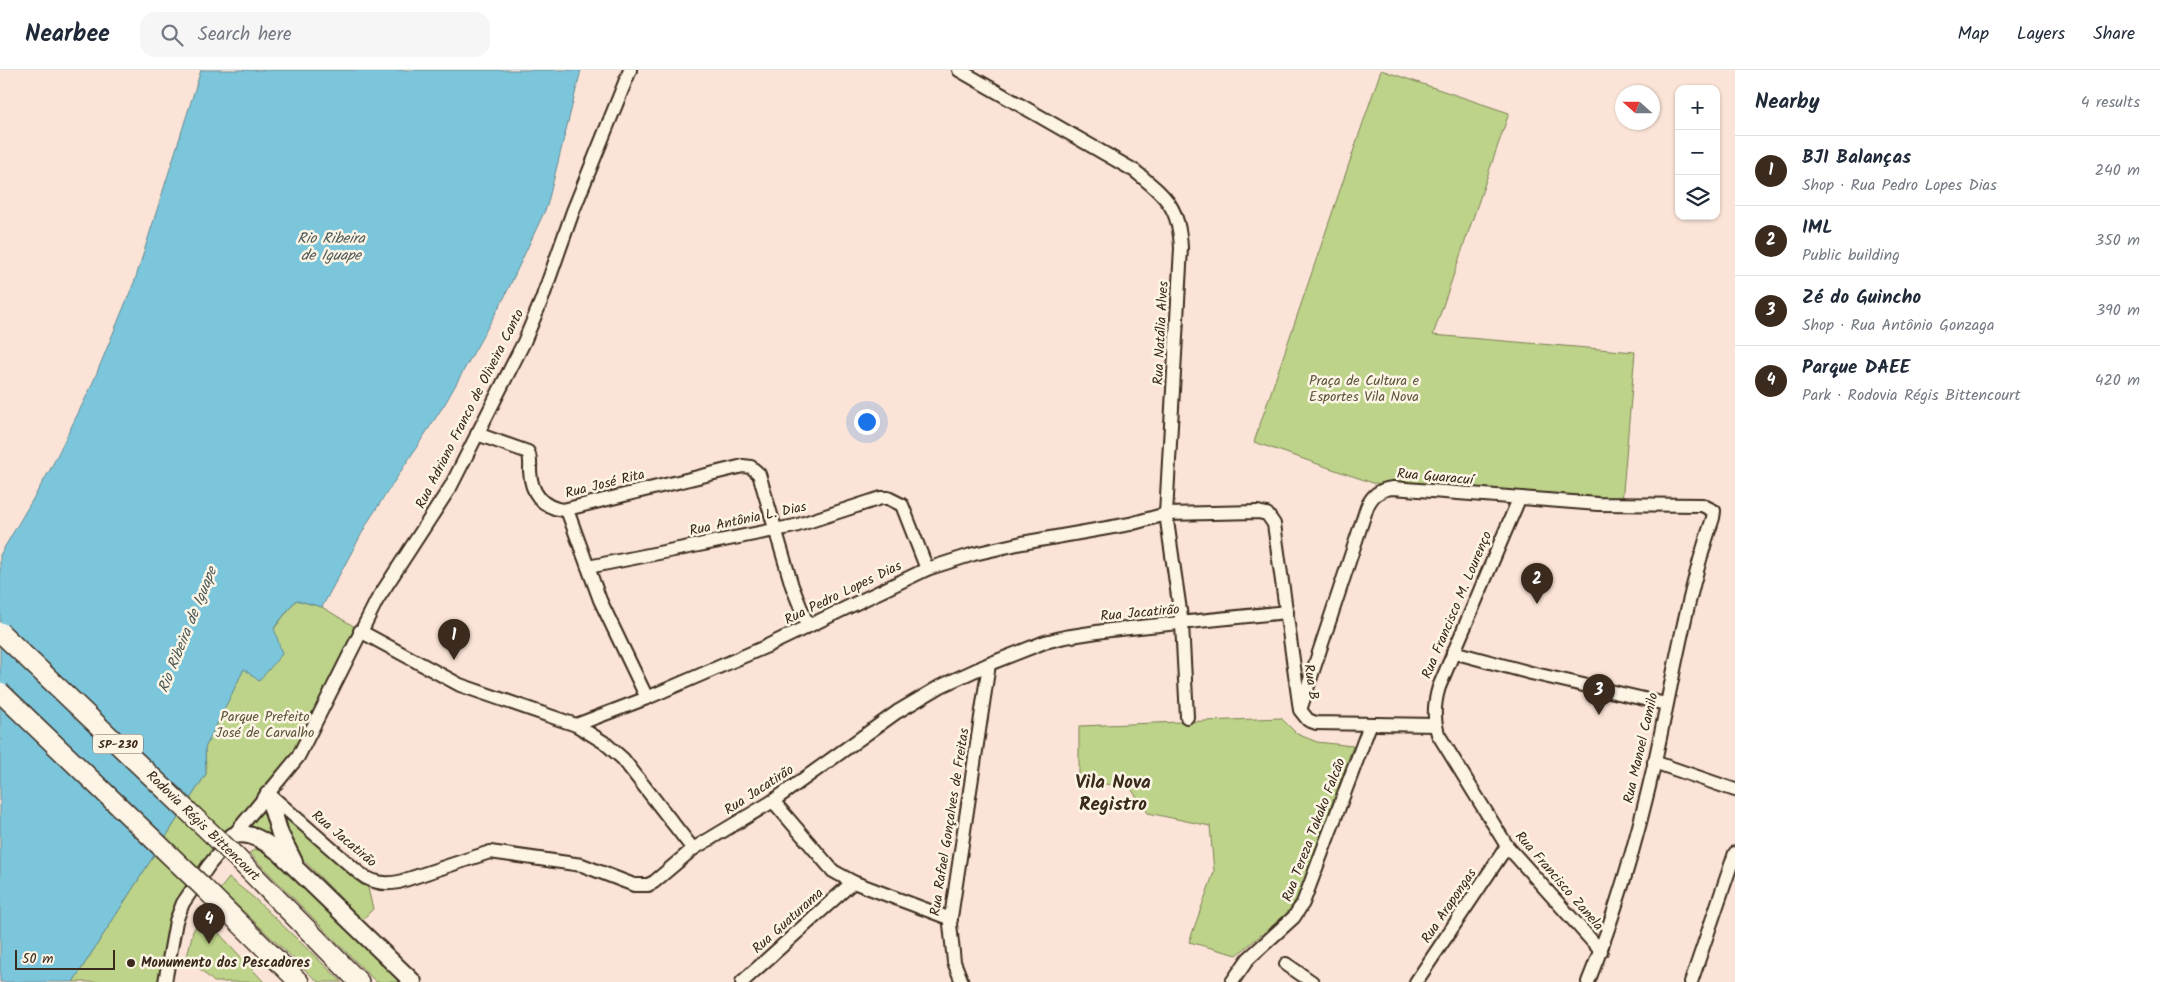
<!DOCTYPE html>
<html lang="en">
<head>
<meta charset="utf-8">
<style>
	:root { --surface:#fff; --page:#f6f6f7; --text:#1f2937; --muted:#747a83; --line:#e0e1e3; --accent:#3b2a1e }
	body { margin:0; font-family:Kalam,sans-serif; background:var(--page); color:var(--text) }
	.controls { position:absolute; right:15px; top:15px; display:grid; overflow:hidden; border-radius:10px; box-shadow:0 1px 4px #0004 }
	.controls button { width:45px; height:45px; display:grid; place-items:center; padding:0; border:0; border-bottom:1px solid var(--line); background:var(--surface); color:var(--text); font:25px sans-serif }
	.compass { position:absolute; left:1615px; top:15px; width:45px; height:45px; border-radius:50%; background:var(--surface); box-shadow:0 1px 4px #0004; rotate:291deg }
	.scale { position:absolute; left:15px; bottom:12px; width:100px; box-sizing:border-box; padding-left:5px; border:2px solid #3b2a1e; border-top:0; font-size:14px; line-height:18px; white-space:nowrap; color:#3b2a1e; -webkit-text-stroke:4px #fcf5e5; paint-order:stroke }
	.you { position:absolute; left:866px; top:351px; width:18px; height:18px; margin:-12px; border:4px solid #fff; border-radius:50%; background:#1a73e8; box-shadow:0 0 0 8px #1a73e833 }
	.badge { display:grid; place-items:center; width:32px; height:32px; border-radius:50%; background:var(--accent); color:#fff; font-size:16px; font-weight:700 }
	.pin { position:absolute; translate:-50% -41px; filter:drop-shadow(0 1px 2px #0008) }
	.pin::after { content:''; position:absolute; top:26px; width:18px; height:15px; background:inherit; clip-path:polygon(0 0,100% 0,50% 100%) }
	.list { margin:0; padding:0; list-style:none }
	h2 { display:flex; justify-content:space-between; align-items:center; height:65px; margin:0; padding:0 20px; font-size:21px }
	h2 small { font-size:16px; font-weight:400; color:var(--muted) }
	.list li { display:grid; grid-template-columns:32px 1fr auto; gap:15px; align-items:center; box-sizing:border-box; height:70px; padding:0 20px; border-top:1px solid var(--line) }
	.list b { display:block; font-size:19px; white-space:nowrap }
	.list p { margin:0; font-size:16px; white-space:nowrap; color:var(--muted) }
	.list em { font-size:16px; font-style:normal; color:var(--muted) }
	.icon { flex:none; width:28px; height:28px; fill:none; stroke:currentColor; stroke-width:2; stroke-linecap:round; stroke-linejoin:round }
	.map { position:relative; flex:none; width:1735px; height:912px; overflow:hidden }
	header { display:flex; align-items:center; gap:30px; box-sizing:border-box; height:70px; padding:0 25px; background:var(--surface); border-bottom:1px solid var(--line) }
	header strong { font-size:24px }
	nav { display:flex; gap:28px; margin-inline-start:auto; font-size:18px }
	.search { width:350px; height:45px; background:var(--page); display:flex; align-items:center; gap:12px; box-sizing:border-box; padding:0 18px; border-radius:15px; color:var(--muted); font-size:19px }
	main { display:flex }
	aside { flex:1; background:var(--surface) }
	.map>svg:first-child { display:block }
</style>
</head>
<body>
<header>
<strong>Nearbee</strong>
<div class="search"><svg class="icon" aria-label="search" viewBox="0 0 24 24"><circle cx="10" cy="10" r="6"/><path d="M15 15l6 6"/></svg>Search here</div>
<nav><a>Map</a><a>Layers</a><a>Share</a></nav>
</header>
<main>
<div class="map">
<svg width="1735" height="912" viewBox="0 0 1735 912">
	<rect width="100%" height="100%" fill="#fbe4d7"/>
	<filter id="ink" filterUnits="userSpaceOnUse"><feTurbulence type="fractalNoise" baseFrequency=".02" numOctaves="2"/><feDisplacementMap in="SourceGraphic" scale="10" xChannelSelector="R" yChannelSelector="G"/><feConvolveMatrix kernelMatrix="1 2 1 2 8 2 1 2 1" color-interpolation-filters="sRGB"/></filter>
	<g filter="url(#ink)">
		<g fill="#bcd389" stroke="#7c7e54">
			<path d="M1381,0L1509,43L1433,265L1635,282L1622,433L1373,413L1254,372Z"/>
			<path d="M296,530L322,537L360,560L298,686L183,831L163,912H73L206,704L205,678L244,598Z"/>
			<path d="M1281,648L1297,664L1317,672L1353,676L1298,829L1285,845L1237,885L1189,872L1214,802L1210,756L1148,743L1129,716L1079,712V656Z"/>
			<path d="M266,737L280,776L247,760Z"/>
			<path d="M285,745L367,814L373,839L362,850L293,779Z"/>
			<path d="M254,780H265L309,819L399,912H376L249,783Z"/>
			<path d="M229,808L254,828L342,912H318L220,819Z"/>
			<path d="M203,846L264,912H214L187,887L193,861Z"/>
		</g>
		<path fill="#7cc6dc" stroke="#628890" d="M201,0H581L547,136L504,228L446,332L369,450L322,537L296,530L274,558L282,584L259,611L244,599L205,678L206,704L73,912H0V485L50,400L91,317L135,210Z"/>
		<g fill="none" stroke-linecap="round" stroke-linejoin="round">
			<defs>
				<g id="minor">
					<path d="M959,0L1135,101C1166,127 1179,136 1181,178L1166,444L1182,554L1187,647"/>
					<path d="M477,364L528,382C531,388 530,395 530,401C531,422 541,437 563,440L743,396L751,397L759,404L792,516L808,556"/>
					<path d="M1519,429L1439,617C1434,633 1433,648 1438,664L1507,776L1601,881"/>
					<path d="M567,440L600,530L647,628"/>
					<path d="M588,497L795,456L881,428H888L902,435L927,499"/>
					<path d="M360,561L460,615L576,655L605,673L623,689L693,779"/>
					<path d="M1453,582L1531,603L1666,634"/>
					<path d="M1301,637L1367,437C1372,425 1380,419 1393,418L1598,434L1702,435L1714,441L1713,448C1686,527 1673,609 1655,691C1638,766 1617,841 1588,912"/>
					<path d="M576,655L647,628L765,577L927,499L974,484L1022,473L1130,454L1166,444L1258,442L1267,444L1274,454L1300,640L1308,650L1316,653L1436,655"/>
					<path d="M1654,692L1735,720"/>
					<path d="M269,724L359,803C371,813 384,815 399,812L490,782L582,795L634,815H648L654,812L693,779L773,731L897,642L941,616L989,594L1045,572L1065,567L1110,560L1287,542"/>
					<path d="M773,731L833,801L853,812L951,849"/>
					<path d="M1286,894L1312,912"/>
					<path d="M165,912L176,851L183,833L209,795L298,687L377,530L451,416L524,272L542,229L573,141L630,0"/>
					<path d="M742,912L853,812"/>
					<path d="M962,912L954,892L950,854L989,594"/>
					<path d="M1232,912L1248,889L1294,847L1303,833L1370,655"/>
					<path d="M1416,912L1507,776"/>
					<path d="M1691,912L1735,783"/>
				</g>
				<g id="major">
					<path d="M268,725L280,764L294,792"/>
					<path d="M233,766C249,759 268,774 280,783L413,912"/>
				</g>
				<g id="highway">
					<path d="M235,786L359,912"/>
					<path d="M204,818L299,912"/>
				</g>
			</defs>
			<use href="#minor" stroke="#3b2a1e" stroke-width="16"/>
			<use href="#major" stroke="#3b2a1e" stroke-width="20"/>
			<use href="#highway" stroke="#3b2a1e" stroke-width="22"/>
			<use href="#minor" stroke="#fcf5e5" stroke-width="12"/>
			<use href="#major" stroke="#fcf5e5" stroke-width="16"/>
			<use href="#highway" stroke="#fcf5e5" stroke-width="19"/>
			<defs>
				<g id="highway-bridge">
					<path d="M0,562L235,786"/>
					<path d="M0,622L204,818"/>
				</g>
			</defs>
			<use href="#highway-bridge" stroke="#3b2a1e" stroke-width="22" stroke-linecap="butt"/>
			<use href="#highway-bridge" stroke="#fcf5e5" stroke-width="19"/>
		</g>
	</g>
	<circle fill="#3b2a1e" stroke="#fcf5e5" stroke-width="2" cx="131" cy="893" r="5"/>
	<g text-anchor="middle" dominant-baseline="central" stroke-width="5" stroke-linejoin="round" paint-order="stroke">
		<rect fill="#fcf5e5" stroke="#75675a" stroke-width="1" x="93" y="664.5" width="50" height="19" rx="4"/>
		<g font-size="12" font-weight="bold" fill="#3b2a1e">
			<text x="118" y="674">SP-230</text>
		</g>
		<g font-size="14" fill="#3b2a1e" stroke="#fcf5e5">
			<text transform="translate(1161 263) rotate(-87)">Rua Natália Alves</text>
			<text transform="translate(470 339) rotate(-63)">Rua Adriano Franco de Oliveira Canto</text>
			<text transform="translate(1435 407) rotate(5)">Rua Guaracuí</text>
			<text transform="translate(605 414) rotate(-14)">Rua José Rita</text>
			<text transform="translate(748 449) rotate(-12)">Rua Antônia L. Dias</text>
			<text transform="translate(843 523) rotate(-26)">Rua Pedro Lopes Dias</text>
			<text transform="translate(1457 535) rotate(-67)">Rua Francisco M. Lourenço</text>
			<text transform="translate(1140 543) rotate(-5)">Rua Jacatirão</text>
			<text transform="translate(1311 612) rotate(81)">Rua B</text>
			<text transform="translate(1641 678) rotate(-77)">Rua Manoel Camilo</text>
			<text transform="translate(759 720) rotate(-33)">Rua Jacatirão</text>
			<text transform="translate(950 752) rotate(-81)">Rua Rafael Gonçalves de Freitas</text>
			<text transform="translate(203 756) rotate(44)">Rodovia Régis Bittencourt</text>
			<text transform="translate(1314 760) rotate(-69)">Rua Tereza Takako Falcão</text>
			<text transform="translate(344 769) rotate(40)">Rua Jacatirão</text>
			<text transform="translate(1559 811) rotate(49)">Rua Francisco Zanela</text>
			<text transform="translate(1449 836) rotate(-56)">Rua Arapongas</text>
			<text transform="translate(788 851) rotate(-42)">Rua Guaturama</text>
		</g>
		<g font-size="14" fill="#5b5439" stroke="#fcf5e5">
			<text x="1364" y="311">Praça de Cultura e<tspan x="1364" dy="16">Esportes Vila Nova</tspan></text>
			<text x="265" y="647">Parque Prefeito<tspan x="265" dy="16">José de Carvalho</tspan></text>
		</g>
		<g font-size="14" font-weight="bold" fill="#3b2a1e" stroke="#fcf5e5" text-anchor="start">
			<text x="141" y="893">Monumento dos Pescadores</text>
		</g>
		<g font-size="15" font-style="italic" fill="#4e5957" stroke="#fcf5e5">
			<text x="331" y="169">Rio Ribeira<tspan x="331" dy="17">de Iguape</tspan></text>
			<text transform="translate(188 560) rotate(-68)">Rio Ribeira de Iguape</text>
		</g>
		<g font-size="19" font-weight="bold" fill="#3b2a1e" stroke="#fcf5e5">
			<text x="1113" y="713">Vila Nova<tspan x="1113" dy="22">Registro</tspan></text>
		</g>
	</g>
</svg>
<div class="controls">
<button>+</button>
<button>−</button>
<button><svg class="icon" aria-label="layers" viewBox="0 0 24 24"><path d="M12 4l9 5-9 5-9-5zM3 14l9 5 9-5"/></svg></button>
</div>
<svg class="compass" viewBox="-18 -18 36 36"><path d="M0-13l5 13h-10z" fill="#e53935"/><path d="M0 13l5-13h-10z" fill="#747a83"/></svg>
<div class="scale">50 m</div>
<div class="you"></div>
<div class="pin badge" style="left:454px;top:590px">1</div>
<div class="pin badge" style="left:1537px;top:534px">2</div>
<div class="pin badge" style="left:1599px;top:645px">3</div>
<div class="pin badge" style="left:209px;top:874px">4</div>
</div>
<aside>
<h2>Nearby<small>4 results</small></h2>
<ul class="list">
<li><span class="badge">1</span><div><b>BJI Balanças</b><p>Shop · Rua Pedro Lopes Dias</p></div><em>240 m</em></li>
<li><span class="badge">2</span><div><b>IML</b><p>Public building</p></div><em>350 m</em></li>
<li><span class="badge">3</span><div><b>Zé do Guincho</b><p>Shop · Rua Antônio Gonzaga</p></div><em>390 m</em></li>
<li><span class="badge">4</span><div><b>Parque DAEE</b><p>Park · Rodovia Régis Bittencourt</p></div><em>420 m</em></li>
</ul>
</aside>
</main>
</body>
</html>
